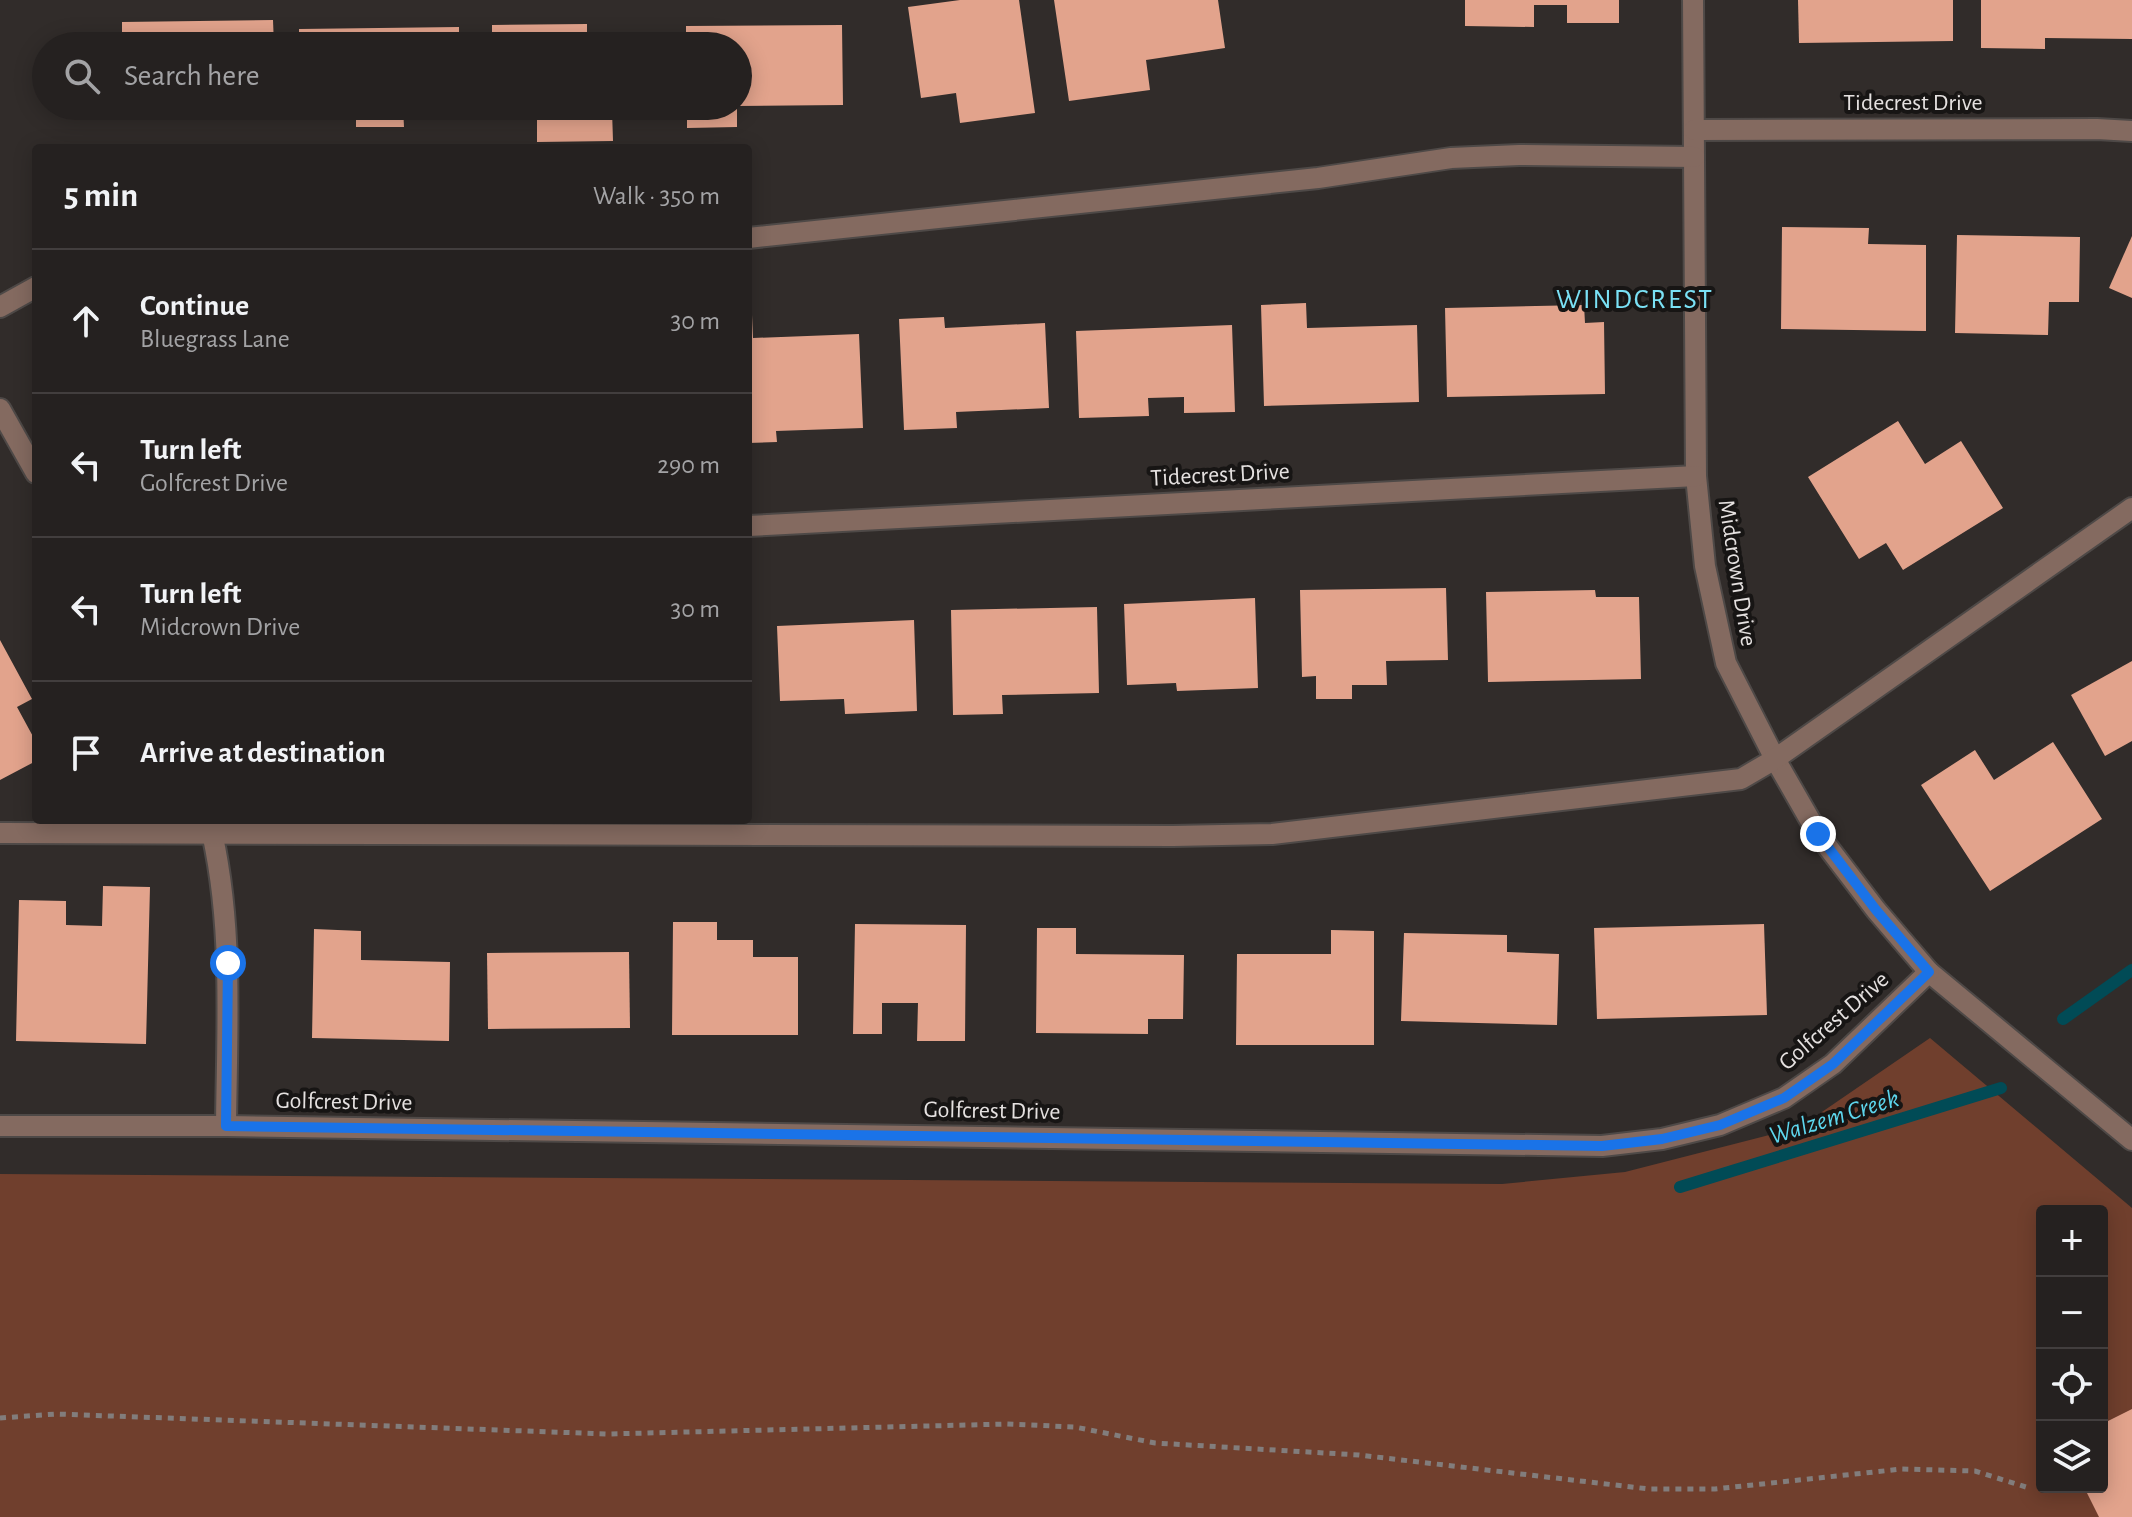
<!DOCTYPE html>
<html lang="en">
<head>
<meta charset="utf-8">
<style>
	:root { --surface:#252120; --page:#312e2d; --text:#f1f3f6; --muted:#a3a3a5; --line:#423e3e }
	body { margin:0; font-family:"Alegreya Sans",sans-serif; background:var(--page); color:var(--text) }
	.controls { position:absolute; right:24px; bottom:24px; display:grid; overflow:hidden; border-radius:8px; box-shadow:0 4px 20px #0003 }
	.controls button { width:72px; height:72px; display:grid; place-items:center; padding:0; border:0; border-bottom:2px solid var(--line); background:var(--surface); color:var(--text); font:40px sans-serif }
	.stop { position:absolute; width:24px; height:24px; margin:-18px; border:6px solid #1a73e8; border-radius:50%; background:#fff }
	.stop.end { background:#1a73e8; border-color:#fff; box-shadow:0 2px 8px #0008 }
	.list { margin:0; padding:0; list-style:none }
	h2 { display:flex; justify-content:space-between; align-items:center; height:104px; margin:0; padding:0 32px; font-size:34px }
	h2 small { font-size:26px; font-weight:400; color:var(--muted) }
	.list li { display:grid; grid-template-columns:52px 1fr auto; gap:24px; align-items:center; box-sizing:border-box; height:144px; padding:0 32px; border-top:2px solid var(--line) }
	.list b { display:block; font-size:30px; white-space:nowrap }
	.list p { margin:0; font-size:26px; white-space:nowrap; color:var(--muted) }
	.list em { font-size:26px; font-style:normal; color:var(--muted) }
	.icon { flex:none; width:44px; height:44px; fill:none; stroke:currentColor; stroke-width:2; stroke-linecap:round; stroke-linejoin:round }
	.map { position:relative; flex:none; width:2132px; height:1517px; overflow:hidden }
	.search { position:absolute; background:var(--surface); box-shadow:0 4px 20px #0003; left:32px; top:32px; width:720px; height:88px; display:flex; align-items:center; gap:20px; box-sizing:border-box; padding:0 28px; border-radius:44px; color:var(--muted); font-size:30px }
	.panel { position:absolute; background:var(--surface); box-shadow:0 4px 20px #0003; left:32px; top:144px; width:720px; height:680px; border-radius:8px }
	.map>svg:first-child { display:block }
</style>
</head>
<body>
<div class="map">
<svg width="2132" height="1517" viewBox="0 0 2132 1517">
	<rect width="100%" height="100%" fill="#312c2a"/>
	<path fill="#703f2d" fill-rule="evenodd" d="M1930,1038L2132,1208V1517H0V1174L1502,1184L1625,1172L1800,1127ZM2042,1211H2102V1487H2042Z"/>
	<g fill="none" stroke-linecap="round" stroke-linejoin="round">
		<g stroke="#014b56" stroke-width="12">
			<path d="M2063,1019L2132,970"/>
			<path d="M1680,1187L2001,1088"/>
		</g>
	</g>
	<g fill="#e2a38c">
		<path d="M960,0H1019L1035,113L960,123L956,93L921,98L908,7Z"/>
		<path d="M1054,0H1218L1225,48L1146,60L1150,90L1069,101Z"/>
		<path d="M1465,0H1619V23H1567V5H1534V27L1465,26Z"/>
		<path d="M1798,0H1953V41L1799,43Z"/>
		<path d="M1981,0H2132V39L2045,38V49L1981,48Z"/>
		<path d="M273,20L274,46H122V22Z"/>
		<path d="M587,24V40H643L644,46H492V25Z"/>
		<path d="M842,25L843,105L738,106V46H686V26Z"/>
		<path d="M459,27V46H299V29Z"/>
		<path d="M123,106H215V119L123,120Z"/>
		<path d="M356,106H403L404,127H356Z"/>
		<path d="M493,106H644V110H612L613,141L537,142V109H493Z"/>
		<path d="M687,106H737V127L687,128Z"/>
		<path d="M1782,227L1869,228L1868,244L1926,245V331L1781,329Z"/>
		<path d="M1957,235L2080,237L2079,302H2049L2048,335L1955,333Z"/>
		<path d="M2132,236V298L2109,288Z"/>
		<path d="M1306,303L1307,328L1417,325L1419,402L1264,406L1261,305Z"/>
		<path d="M1584,305L1585,323L1604,322L1605,394L1447,397L1445,308Z"/>
		<path d="M748,315H752L753,338L859,334L863,428L776,431L777,442L748,443Z"/>
		<path d="M944,317L945,328L1045,323L1049,408L956,412L957,428L904,430L899,319Z"/>
		<path d="M1232,325L1235,412L1184,413V397L1148,398L1149,416L1079,418L1076,331Z"/>
		<path d="M1898,421L1925,464L1961,441L2003,508L1903,570L1886,543L1859,559L1808,477Z"/>
		<path d="M1446,588L1448,660L1386,661L1387,685H1352V699H1316V676L1302,677L1300,590Z"/>
		<path d="M1595,590L1596,597H1639L1641,679L1488,682L1486,592Z"/>
		<path d="M1255,598L1258,688L1177,691L1176,683L1127,685L1124,604Z"/>
		<path d="M1097,607L1099,693L1002,695L1003,714L953,715L951,610Z"/>
		<path d="M914,620L917,711L845,714L844,699L780,701L777,626Z"/>
		<path d="M0,640L32,699L17,707L36,742V761L0,780Z"/>
		<path d="M2132,661V741L2105,756L2071,695Z"/>
		<path d="M2053,742L2102,819L1990,891L1921,785L1975,750L1994,780Z"/>
		<path d="M103,886L150,887L146,1044L16,1041L19,900L66,901V925L102,926Z"/>
		<path d="M673,922H717V940H753V957H798V1035H672Z"/>
		<path d="M855,924L966,925L965,1041H917L918,1003H882V1034H853Z"/>
		<path d="M1764,924L1767,1015L1597,1019L1594,928Z"/>
		<path d="M1037,928H1076V954L1184,955L1183,1019H1148V1034L1036,1033Z"/>
		<path d="M314,929L361,931V960L450,962L449,1041L312,1038Z"/>
		<path d="M1331,930L1374,931V1045H1236L1237,954H1331Z"/>
		<path d="M1404,933L1507,935V952L1559,954L1557,1025L1401,1021Z"/>
		<path d="M629,952L630,1028L488,1029L487,953Z"/>
		<path d="M2132,1409V1517H2099L2084,1487H2102V1424Z"/>
	</g>
	<g fill="none" stroke-linecap="round" stroke-linejoin="round">
		<defs>
			<g id="minor">
				<path d="M1693,0L1696,476L1705,566L1726,663L1775,759L1818,834L1876,910L1929,972L2132,1140"/>
				<path d="M1694,130L2097,129L2132,131"/>
				<path d="M748,238L1318,178L1451,158L1519,155L1694,157"/>
				<path d="M0,307L36,287"/>
				<path d="M0,409L36,473"/>
				<path d="M748,526L1696,476"/>
				<path d="M209,820C234,920 227,1023 226,1126"/>
				<path d="M0,833L1173,836L1272,834L1741,779L1775,759L2132,508"/>
				<path d="M0,1126H226L1602,1146L1662,1139L1720,1125L1784,1098L1833,1064L1929,972"/>
			</g>
		</defs>
		<use href="#minor" stroke="#4e4947" stroke-width="24"/>
		<path stroke="#827d7c" stroke-width="5" stroke-dasharray="6 6" stroke-linecap="butt" d="M0,1418L56,1414L608,1434L1007,1424L1075,1427L1155,1443L1359,1455L1649,1489H1715L1902,1469L1975,1471L2029,1488"/>
		<use href="#minor" stroke="#846a60" stroke-width="20"/>
	</g>
	<g fill="none" stroke-linecap="round" stroke-linejoin="round">
		<path stroke="#1a73e8" stroke-width="10" d="M228,963L226,1126L1602,1146L1662,1139L1720,1125L1784,1098L1833,1064L1929,972L1876,910L1818,834"/>
	</g>
	<g text-anchor="middle" dominant-baseline="central" stroke-width="8" stroke-linejoin="round" paint-order="stroke">
		<g font-size="24" fill="#e5e1e0" stroke="#171514">
			<text x="1913" y="103">Tidecrest Drive</text>
			<text transform="translate(1220 475) rotate(-3)">Tidecrest Drive</text>
			<text transform="translate(1737 573) rotate(81)">Midcrown Drive</text>
			<text transform="translate(1834 1021) rotate(-41)">Golfcrest Drive</text>
			<text transform="translate(344 1102) rotate(1)">Golfcrest Drive</text>
			<text transform="translate(992 1111) rotate(1)">Golfcrest Drive</text>
		</g>
		<g font-size="26" font-style="italic" fill="#5dd6ed" stroke="#171514">
			<text transform="translate(1834 1117) rotate(-17)">Walzem Creek</text>
		</g>
		<g font-size="28" letter-spacing="2" fill="#7ae1f5" stroke="#171514">
			<text x="1635" y="300">WINDCREST</text>
		</g>
	</g>
</svg>
<div class="controls">
<button>+</button>
<button>−</button>
<button><svg class="icon" aria-label="locate" viewBox="0 0 24 24"><circle cx="12" cy="12" r="6"/><path d="M12 2v4M12 18v4M2 12h4M18 12h4"/></svg></button>
<button><svg class="icon" aria-label="layers" viewBox="0 0 24 24"><path d="M12 4l9 5-9 5-9-5zM3 14l9 5 9-5"/></svg></button>
</div>
<div class="stop" style="left:228px;top:963px"></div>
<div class="stop end" style="left:1818px;top:834px"></div>
<div class="search"><svg class="icon" aria-label="search" viewBox="0 0 24 24"><circle cx="10" cy="10" r="6"/><path d="M15 15l6 6"/></svg>Search here</div>
<section class="panel">
<h2>5 min<small>Walk · 350 m</small></h2>
<ul class="list">
<li><svg class="icon" aria-label="ahead" viewBox="0 0 24 24"><path d="M12 20V5M6 11l6-6 6 6"/></svg><div><b>Continue</b><p>Bluegrass Lane</p></div><em>30 m</em></li>
<li><svg class="icon" aria-label="left" viewBox="0 0 24 24"><path d="M17 20v-9H6M10 6l-5 5 5 5"/></svg><div><b>Turn left</b><p>Golfcrest Drive</p></div><em>290 m</em></li>
<li><svg class="icon" aria-label="left" viewBox="0 0 24 24"><path d="M17 20v-9H6M10 6l-5 5 5 5"/></svg><div><b>Turn left</b><p>Midcrown Drive</p></div><em>30 m</em></li>
<li><svg class="icon" aria-label="arrive" viewBox="0 0 24 24"><path d="M6 21V4h12l-3 4 3 4H6"/></svg><div><b>Arrive at destination</b></div></li>
</ul>
</section>
</div>
</body>
</html>
